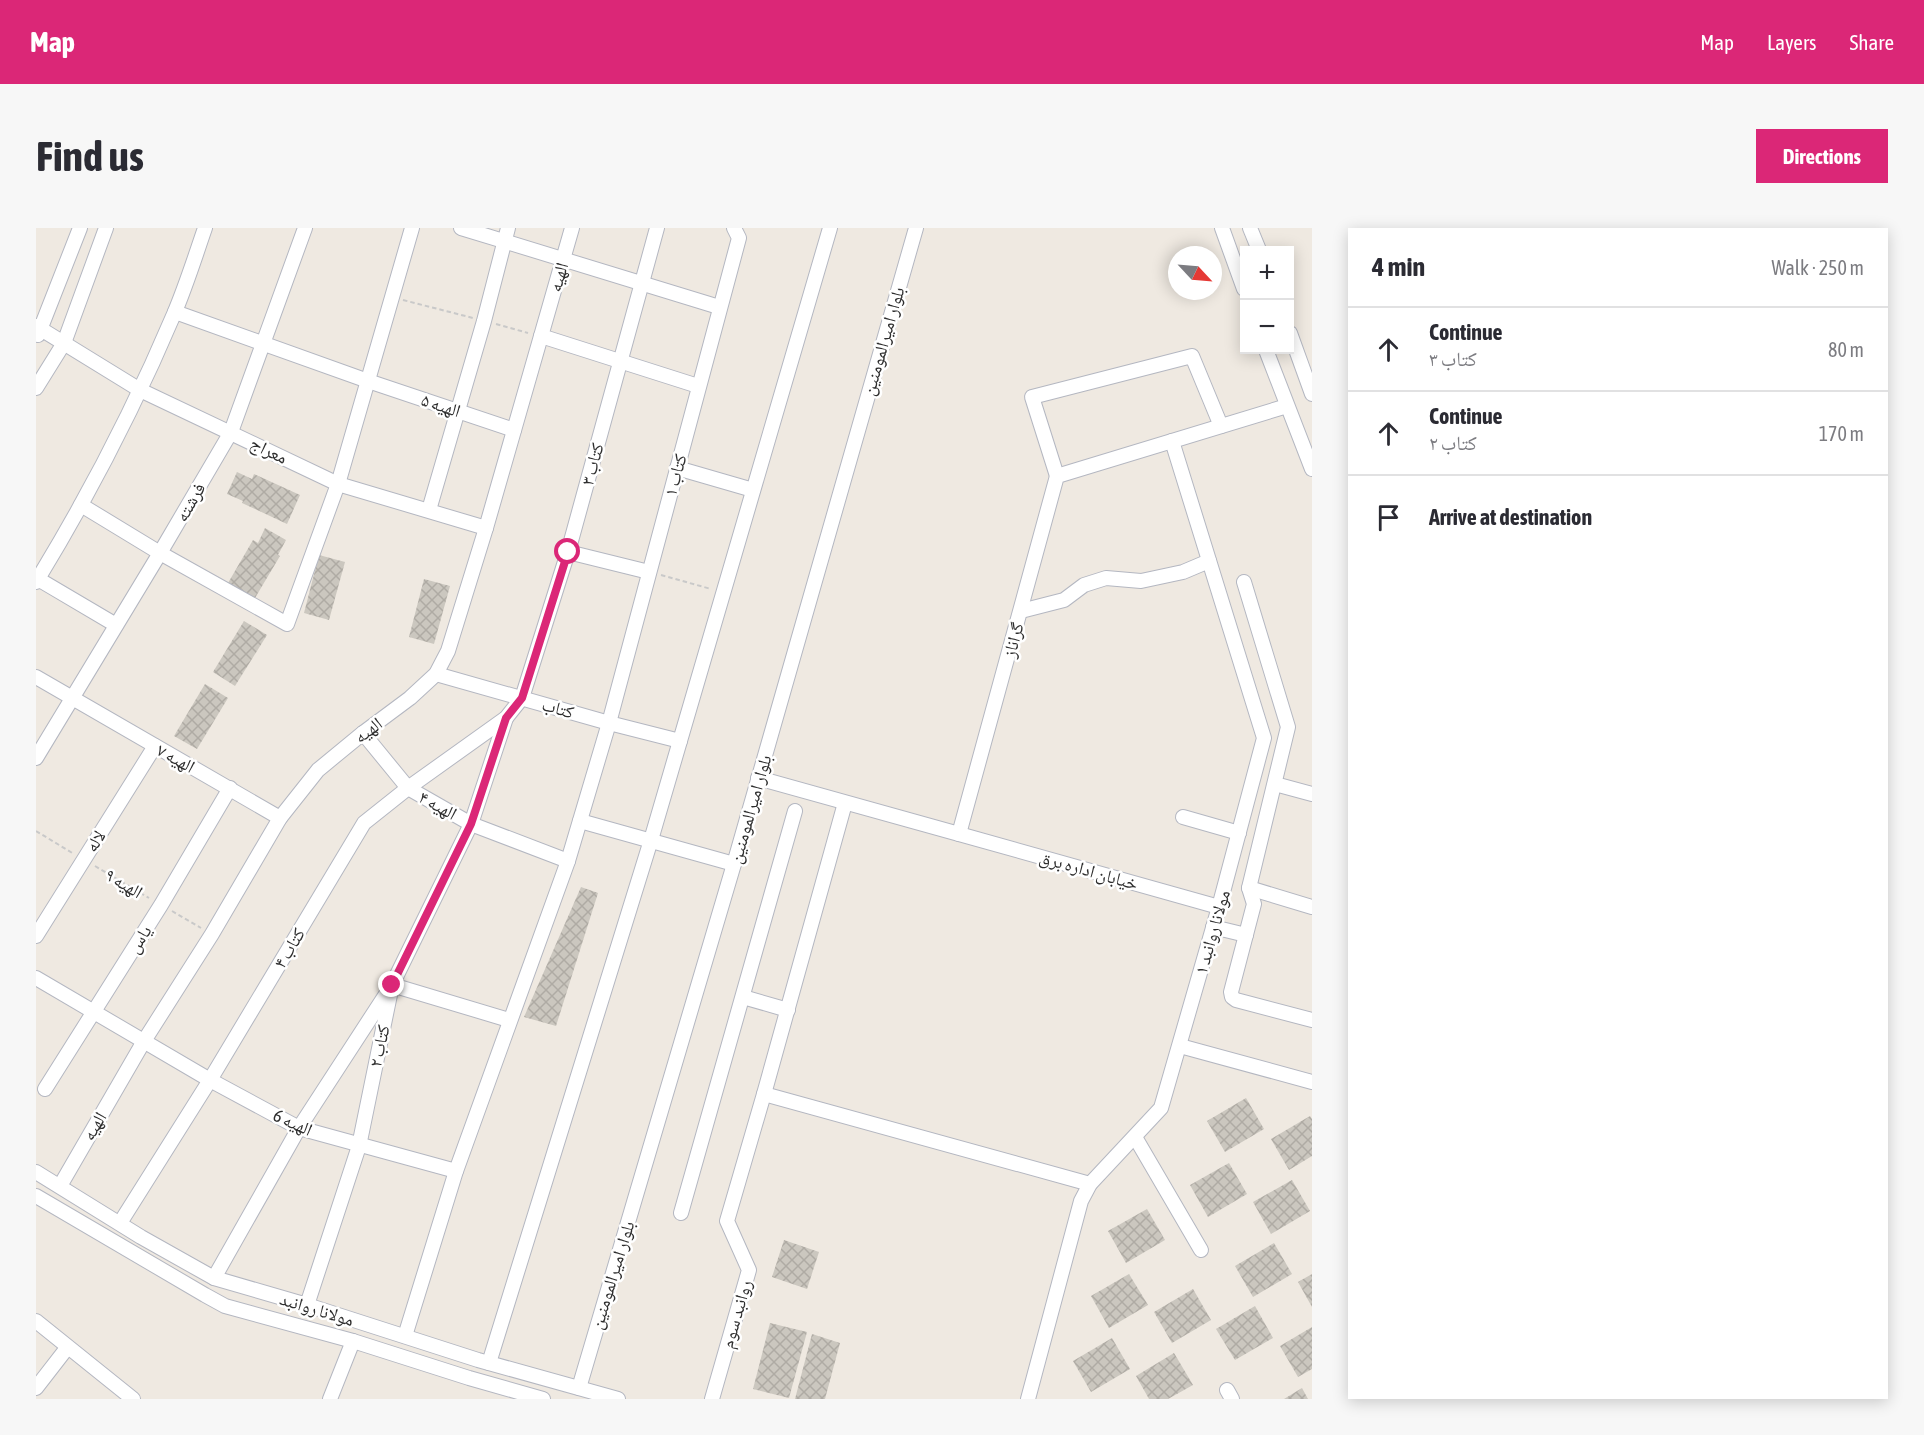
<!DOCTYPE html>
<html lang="en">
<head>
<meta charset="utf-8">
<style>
	:root { --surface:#fff; --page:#f7f7f7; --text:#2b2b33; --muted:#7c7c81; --line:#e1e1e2; --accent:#db2777 }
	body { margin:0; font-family:"Asap Condensed","Noto Naskh Arabic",sans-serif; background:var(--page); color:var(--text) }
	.controls { position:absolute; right:18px; top:18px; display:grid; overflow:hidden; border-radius:0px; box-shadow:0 3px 15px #0003 }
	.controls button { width:54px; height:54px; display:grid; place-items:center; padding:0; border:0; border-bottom:2px solid var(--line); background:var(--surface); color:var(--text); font:30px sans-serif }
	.compass { position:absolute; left:1132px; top:18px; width:54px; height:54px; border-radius:50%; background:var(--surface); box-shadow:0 3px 15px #0003; rotate:116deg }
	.stop { position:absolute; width:18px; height:18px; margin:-14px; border:4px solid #db2777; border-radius:50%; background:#fff }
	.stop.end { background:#db2777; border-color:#fff; box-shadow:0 2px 6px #0008 }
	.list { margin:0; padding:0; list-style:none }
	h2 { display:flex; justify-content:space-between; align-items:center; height:78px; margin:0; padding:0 24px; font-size:26px }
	h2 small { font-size:20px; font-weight:400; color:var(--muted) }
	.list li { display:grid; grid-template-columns:39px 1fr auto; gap:18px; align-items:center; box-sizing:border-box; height:84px; padding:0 24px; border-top:2px solid var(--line) }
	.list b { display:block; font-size:22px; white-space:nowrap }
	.list p { margin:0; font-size:20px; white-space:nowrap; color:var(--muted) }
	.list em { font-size:20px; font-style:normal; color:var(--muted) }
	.icon { flex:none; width:33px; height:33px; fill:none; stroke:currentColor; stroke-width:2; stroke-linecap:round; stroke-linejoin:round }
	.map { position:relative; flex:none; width:1276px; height:1171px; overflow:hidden; border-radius:0px }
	header { display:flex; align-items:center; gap:36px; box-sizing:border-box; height:84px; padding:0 30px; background:var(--accent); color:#fff }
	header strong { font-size:28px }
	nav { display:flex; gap:33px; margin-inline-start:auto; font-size:21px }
	.intro { display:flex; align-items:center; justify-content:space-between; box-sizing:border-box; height:144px; padding:0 36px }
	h1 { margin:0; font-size:42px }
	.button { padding:15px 27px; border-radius:0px; background:var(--accent); color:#fff; font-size:21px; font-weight:700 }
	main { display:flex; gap:36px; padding:0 36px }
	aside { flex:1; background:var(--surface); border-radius:0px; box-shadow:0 3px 15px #0003 }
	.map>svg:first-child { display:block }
</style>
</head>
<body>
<header>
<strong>Map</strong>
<nav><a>Map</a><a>Layers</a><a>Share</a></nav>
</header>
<div class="intro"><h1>Find us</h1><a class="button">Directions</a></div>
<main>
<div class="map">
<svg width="1276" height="1171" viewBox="0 0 1276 1171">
	<defs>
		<pattern id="building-cross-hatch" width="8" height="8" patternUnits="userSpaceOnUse" patternTransform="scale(1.5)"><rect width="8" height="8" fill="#cbc7bf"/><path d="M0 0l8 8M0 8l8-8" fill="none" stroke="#afaba4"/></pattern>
	</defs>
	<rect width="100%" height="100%" fill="#efe9e1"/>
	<g fill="url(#building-cross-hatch)">
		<path d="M201,244L216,251L218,246L264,267L251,296L206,275L207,273L191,266Z"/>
		<path d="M229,300L250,312L242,327L244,328L219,370L192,355L217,312L222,315Z"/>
		<path d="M283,327L309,334L293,392L268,385Z"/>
		<path d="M388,351L414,358L398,416L373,409Z"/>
		<path d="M208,393L231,407L199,458L177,444Z"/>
		<path d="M169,456L192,470L161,521L138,508Z"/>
		<path d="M545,659L562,665L520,798L488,789Z"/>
		<path d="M1210,870L1228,901L1189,924L1171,893Z"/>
		<path d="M1274,888L1276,891V928L1253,942L1235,911Z"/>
		<path d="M1193,935L1211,966L1172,989L1154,957Z"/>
		<path d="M1256,952L1274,983L1235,1006L1217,974Z"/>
		<path d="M1111,981L1129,1012L1090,1035L1072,1003Z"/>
		<path d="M748,1012L783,1024L771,1061L736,1049Z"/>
		<path d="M1238,1015L1256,1046L1217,1069L1199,1038Z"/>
		<path d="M1093,1046L1112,1077L1073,1100L1055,1068Z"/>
		<path d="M1276,1046V1079L1262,1054Z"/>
		<path d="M1157,1061L1175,1092L1136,1115L1118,1084Z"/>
		<path d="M1219,1078L1237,1110L1199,1132L1180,1101Z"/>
		<path d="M734,1095L771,1104L753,1170L717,1161Z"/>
		<path d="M1276,1099V1141L1262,1149L1244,1118Z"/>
		<path d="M776,1106L804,1115L789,1171H759Z"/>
		<path d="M1076,1110L1094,1141L1055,1164L1037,1133Z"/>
		<path d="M1138,1125L1157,1157L1132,1171H1113L1100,1148Z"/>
		<path d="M1266,1160L1272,1171H1248Z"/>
	</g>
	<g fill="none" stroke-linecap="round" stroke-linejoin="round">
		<defs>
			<g id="minor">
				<path d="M425,0L683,79"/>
				<path d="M1186,0L1208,61"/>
				<path d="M1214,0L1223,22"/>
				<path d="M139,84L332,153L478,202"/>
				<path d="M0,98L104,162L302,256L450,300"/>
				<path d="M1254,105L1276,166"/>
				<path d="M2,107L44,0"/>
				<path d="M505,108L662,158"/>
				<path d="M1230,122L1276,241"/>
				<path d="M0,160L28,115L70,0"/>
				<path d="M641,240L717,262"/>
				<path d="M1021,248L996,169L1156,128L1185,198"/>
				<path d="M45,277L124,325L251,396L302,256L376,0"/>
				<path d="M393,282L448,93L472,0"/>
				<path d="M532,324L613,344"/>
				<path d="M2,351L80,397"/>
				<path d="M0,354C52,269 99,178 138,86C150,58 159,29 169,0"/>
				<path d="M1208,354L1252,499L1213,660L1218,676L1195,764L1196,769L1200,772L1276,792"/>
				<path d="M985,383L1028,372L1048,357L1070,350L1105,353L1147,344L1173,333"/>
				<path d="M400,446L573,495L644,513"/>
				<path d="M0,449L244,590"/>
				<path d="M327,505L372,560L435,596L532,633"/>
				<path d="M0,530L124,325L195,204L269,0"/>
				<path d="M722,550L923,606L1021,248L1251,178"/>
				<path d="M1239,556L1276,566"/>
				<path d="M1147,589L1203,605"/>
				<path d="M544,593L698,636"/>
				<path d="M923,606L1183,679"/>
				<path d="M1213,660L1276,679"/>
				<path d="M1177,699L1210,707"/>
				<path d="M0,708L119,518"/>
				<path d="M0,750L174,852L263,900L420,943"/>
				<path d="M707,769L752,782"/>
				<path d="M1144,818L1276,854"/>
				<path d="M9,861L125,677L194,560"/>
				<path d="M728,866L1054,956"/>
				<path d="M1099,909L1165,1022"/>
				<path d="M0,944L105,1009L178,1050L271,1077L442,1132L582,1171"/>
				<path d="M24,958L108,813L176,706L244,590L282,542L327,505L374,470L400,446L412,423L450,300L536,0"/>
				<path d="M0,968L169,1067L189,1078L317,1113L433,1150L507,1171"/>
				<path d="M645,985L759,583"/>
				<path d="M84,995L174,852L328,595L372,560L470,490L486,470L532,324L621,0"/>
				<path d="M178,1050L263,900L356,757L473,792"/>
				<path d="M271,1077L323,918L356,757L435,596L470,490"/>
				<path d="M0,1093L97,1171"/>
				<path d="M369,1108L420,943L532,633L573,495L703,10L698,0"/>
				<path d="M453,1135L615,612L794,0"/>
				<path d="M0,1160L31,1120"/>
				<path d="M543,1160L698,636L880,0"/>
				<path d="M1191,1162L1196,1171"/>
				<path d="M294,1171L317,1113"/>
				<path d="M676,1171L713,1042L691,993L728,866L809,575"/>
				<path d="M992,1171L1045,973L1054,956L1125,880L1183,679L1228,510L1136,213"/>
			</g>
		</defs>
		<use href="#minor" stroke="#b4b7c1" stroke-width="16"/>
		<g stroke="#c9c9c9" stroke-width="2" stroke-dasharray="4.5 3" stroke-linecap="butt">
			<path d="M367,72L437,90"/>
			<path d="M460,96L492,105"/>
			<path d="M625,347L675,361"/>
			<path d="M0,603L38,626"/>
			<path d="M59,638L113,670"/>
			<path d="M136,683L165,700"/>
		</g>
		<use href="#minor" stroke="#fff" stroke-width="14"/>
	</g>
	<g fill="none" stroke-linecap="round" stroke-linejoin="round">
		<path stroke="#db2777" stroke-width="8" d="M356,757L435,596L470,490L486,470L532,324"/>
	</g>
	<g text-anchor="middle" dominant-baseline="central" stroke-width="5" stroke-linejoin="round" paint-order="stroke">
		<g font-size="18" fill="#2e2e2e" stroke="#fff">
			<text transform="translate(522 49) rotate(-74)">الهیه</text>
			<text transform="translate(847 113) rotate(-74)">بلوار امیرالمومنین</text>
			<text transform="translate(405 177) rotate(18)">الهیه ۵</text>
			<text transform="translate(233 222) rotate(26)">معراج</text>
			<text transform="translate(556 236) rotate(-75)">کتاب ۳</text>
			<text transform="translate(639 247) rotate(-75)">کتاب ۱</text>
			<text transform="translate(154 274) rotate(-60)">فرشته</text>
			<text transform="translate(977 412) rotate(-75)">گراناز</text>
			<text transform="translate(522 480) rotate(16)">کتاب</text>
			<text transform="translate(332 502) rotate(-37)">الهیه</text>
			<text transform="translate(140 530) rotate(29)">الهیه ۷</text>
			<text transform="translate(402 577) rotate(29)">الهیه ۴</text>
			<text transform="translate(714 581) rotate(-74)">بلوار امیرالمومنین</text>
			<text transform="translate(59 613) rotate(-58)">لاله</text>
			<text transform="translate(1053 642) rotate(16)">خیابان اداره برق</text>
			<text transform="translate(88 655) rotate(31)">الهیه ۹</text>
			<text transform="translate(1176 704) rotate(-74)">مولانا روانبد ۱</text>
			<text transform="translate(103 711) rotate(-58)">یاس</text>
			<text transform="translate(253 720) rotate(-59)">کتاب ۴</text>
			<text transform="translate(343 818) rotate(-78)">کتاب ۲</text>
			<text transform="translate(257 894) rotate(24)">الهیه 6</text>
			<text transform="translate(58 898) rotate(-60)">الهیه</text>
			<text transform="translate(576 1047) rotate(-73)">بلوار امیرالمومنین</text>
			<text transform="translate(281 1081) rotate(17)">مولانا روانبد</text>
			<text transform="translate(700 1086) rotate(-74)">روانبد سوم</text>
		</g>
	</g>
</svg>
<div class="controls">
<button>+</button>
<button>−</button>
</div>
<svg class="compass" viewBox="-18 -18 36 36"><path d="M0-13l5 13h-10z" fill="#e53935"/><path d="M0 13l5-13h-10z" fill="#7c7c81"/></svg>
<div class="stop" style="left:532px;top:324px"></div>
<div class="stop end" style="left:356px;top:757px"></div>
</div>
<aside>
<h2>4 min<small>Walk · 250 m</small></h2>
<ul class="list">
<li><svg class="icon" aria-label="ahead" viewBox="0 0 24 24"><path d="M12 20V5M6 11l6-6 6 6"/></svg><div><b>Continue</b><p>کتاب ۳</p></div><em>80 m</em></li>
<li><svg class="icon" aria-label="ahead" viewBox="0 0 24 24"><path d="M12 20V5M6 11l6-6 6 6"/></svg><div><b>Continue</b><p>کتاب ۲</p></div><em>170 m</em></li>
<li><svg class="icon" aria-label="arrive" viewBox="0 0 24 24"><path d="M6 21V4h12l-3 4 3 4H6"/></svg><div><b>Arrive at destination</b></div></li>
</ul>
</aside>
</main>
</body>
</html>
